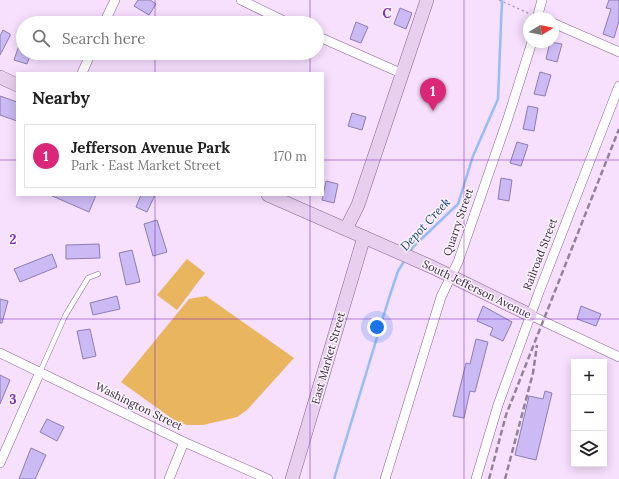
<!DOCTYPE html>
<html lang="en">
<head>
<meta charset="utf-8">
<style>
	:root { --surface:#fff; --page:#f6f6f6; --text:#222; --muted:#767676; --line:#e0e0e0; --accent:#db2777 }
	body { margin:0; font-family:Lora,serif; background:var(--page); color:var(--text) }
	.controls { position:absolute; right:12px; bottom:12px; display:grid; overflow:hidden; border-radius:0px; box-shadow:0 2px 10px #0003 }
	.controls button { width:36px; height:36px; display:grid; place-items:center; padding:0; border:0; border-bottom:1px solid var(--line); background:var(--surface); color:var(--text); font:20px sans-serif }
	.compass { position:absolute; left:523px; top:12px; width:36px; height:36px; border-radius:50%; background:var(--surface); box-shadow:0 2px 10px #0003; rotate:80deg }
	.you { position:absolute; left:377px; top:327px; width:14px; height:14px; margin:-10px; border:3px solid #fff; border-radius:50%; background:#1a73e8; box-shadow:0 0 0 6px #1a73e833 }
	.badge { display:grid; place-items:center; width:26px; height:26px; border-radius:50%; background:var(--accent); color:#fff; font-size:13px; font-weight:700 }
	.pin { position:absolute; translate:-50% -33px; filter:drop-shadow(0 1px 2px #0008) }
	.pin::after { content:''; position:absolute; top:21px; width:14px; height:12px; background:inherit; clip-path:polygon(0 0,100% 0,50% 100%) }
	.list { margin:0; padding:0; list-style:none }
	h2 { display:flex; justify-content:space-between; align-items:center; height:52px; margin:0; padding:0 16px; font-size:17px }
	h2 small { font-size:13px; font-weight:400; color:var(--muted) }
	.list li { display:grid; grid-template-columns:26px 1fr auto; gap:12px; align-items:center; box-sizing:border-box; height:64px; margin:0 8px 8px; padding:0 8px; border:1px solid var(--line); border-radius:0px }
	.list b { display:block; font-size:15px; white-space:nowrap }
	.list p { margin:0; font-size:13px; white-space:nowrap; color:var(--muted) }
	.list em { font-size:13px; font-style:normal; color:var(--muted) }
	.icon { flex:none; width:22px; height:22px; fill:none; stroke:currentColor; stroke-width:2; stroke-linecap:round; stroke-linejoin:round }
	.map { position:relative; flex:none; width:619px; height:479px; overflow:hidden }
	.search { position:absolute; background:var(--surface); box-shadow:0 2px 10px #0003; left:16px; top:16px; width:308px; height:44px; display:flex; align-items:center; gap:10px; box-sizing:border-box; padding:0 14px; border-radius:22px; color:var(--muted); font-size:15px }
	.panel { position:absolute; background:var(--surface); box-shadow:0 2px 10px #0003; left:16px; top:72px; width:308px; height:124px; border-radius:0px }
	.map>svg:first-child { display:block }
</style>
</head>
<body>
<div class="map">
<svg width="619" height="479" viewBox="0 0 619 479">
	<rect width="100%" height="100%" fill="#f7dffe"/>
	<g fill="#e9b55e">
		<path d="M187,259L205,273L177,310L157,295Z"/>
		<path d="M206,296L294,358L247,410L237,417L203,425H187L174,420L121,382L189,299Z"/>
	</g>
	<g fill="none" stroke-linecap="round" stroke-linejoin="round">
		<g stroke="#96bdf7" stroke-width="2.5">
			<path d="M410,252L414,246L458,204L473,156L498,99L502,0"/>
			<path d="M334,479L389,298L398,271L405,260"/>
		</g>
	</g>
	<g fill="#cbbaf3" stroke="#8d7db2">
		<path d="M138,0H150L156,4L149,15L134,6Z"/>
		<path d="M609,0H619V21L614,38L603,34L611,9L606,8Z"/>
		<path d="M400,8L412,13L406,29L394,24Z"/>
		<path d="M356,22L368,27L361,43L350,39Z"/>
		<path d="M3,30L10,34V36L0,55V36Z"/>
		<path d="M22,37H23V53H31L27,64L14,60Z"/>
		<path d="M550,42L562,44L557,62L546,59Z"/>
		<path d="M540,72L551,75L545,96L534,94Z"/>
		<path d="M0,96L17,102V121L0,115Z"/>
		<path d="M528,106L538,108L534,131L523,129Z"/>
		<path d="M352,113L366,117L362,130L348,126Z"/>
		<path d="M517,142L528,145L521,166L510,163Z"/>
		<path d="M501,178L512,180L509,201L498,199Z"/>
		<path d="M326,181L338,184L334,203L322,200Z"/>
		<path d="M50,195H96L89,212Z"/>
		<path d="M141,195H155L147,212L136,207Z"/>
		<path d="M157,220L167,252L153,256L144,224Z"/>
		<path d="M99,244L100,258L66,259V245Z"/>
		<path d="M132,250L140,282L126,285L119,253Z"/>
		<path d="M52,254L57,267L20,282L14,269Z"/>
		<path d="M117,296L120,309L93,315L90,303Z"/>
		<path d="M0,299L8,301L2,323H0Z"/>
		<path d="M483,306L512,322L503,341L490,335L493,328L477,321Z"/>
		<path d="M581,306L601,314L596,326L577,319Z"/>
		<path d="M90,329L96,356L83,359L77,331Z"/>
		<path d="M476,339L488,342L475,392L470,391L464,418L453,416L466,363L470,364Z"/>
		<path d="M0,375L10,380L0,404Z"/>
		<path d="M545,391L552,393L536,460L515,455L529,396L543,399Z"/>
		<path d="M47,419L64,427L57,441L40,432Z"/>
		<path d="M31,448L46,455L35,479H19Z"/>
	</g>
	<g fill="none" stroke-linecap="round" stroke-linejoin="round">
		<defs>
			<path id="lane" d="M40,372L65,316L88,278L98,274"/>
			<g id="street">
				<path d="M241,0L288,23"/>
				<path d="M537,18L542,0"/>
				<path d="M104,23L115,0"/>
				<path d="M553,23L619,52"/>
				<path d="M317,36L403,74"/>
				<path d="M82,73L91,53"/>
				<path d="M530,315L619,357"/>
				<path d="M0,353L184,442L268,479"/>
				<path d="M0,463L40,372"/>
				<path d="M169,479L184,442"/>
				<path d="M385,479L441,297L458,262L508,118L532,42"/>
				<path d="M476,479L498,405L539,292L619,86"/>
			</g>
			<g id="secondary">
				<path d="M0,77L17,85"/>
				<path d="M268,195L432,267L530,315"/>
				<path d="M346,229L358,205L427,0"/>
				<path d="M292,479L364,237"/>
			</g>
		</defs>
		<use href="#lane" stroke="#886492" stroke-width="5.5"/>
		<use href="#street" stroke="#886492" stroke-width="10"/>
		<use href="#secondary" stroke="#886492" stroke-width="14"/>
		<path stroke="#b09bb6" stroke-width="1.5" stroke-dasharray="2 3" stroke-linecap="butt" d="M499,0L528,13"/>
		<use href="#lane" stroke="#fff" stroke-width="4.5"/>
		<use href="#street" stroke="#fff" stroke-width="9"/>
		<use href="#secondary" stroke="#e8cfef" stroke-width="13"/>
		<g stroke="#94819a" stroke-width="2.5" stroke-dasharray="6 3" stroke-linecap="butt">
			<path d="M489,479L506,415L619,129"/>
			<path d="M505,479L533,373L537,345"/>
		</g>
	</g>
	<path fill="none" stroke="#7b2cbf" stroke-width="1" stroke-opacity="0.55" d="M155,0V23M310,0V23M464,0V479M155,53V73M310,53V73M0,160H17M323,160H619M155,195V479M310,195V479M0,319H619"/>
	<g text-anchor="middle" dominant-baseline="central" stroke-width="3" stroke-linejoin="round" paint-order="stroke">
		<g font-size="11" fill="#392a3e" stroke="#fbf3fd">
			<text transform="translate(458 222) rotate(-71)">Quarry Street</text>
			<text transform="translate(540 254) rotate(-69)">Railroad Street</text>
			<text transform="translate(477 289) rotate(26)">South Jefferson Avenue</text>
			<text transform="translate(328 358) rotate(-74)">East Market Street</text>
			<text transform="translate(139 406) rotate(26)">Washington Street</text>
		</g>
		<g font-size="12" font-style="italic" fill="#163f7a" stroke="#fbf3fd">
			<text transform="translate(425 224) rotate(-47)">Depot Creek</text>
		</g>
	</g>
	<g font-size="13" text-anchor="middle" font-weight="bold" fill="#7b2cbf" stroke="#fbf3fd" stroke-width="3" stroke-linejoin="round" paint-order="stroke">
		<text x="387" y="18">C</text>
		<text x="13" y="244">2</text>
		<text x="13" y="404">3</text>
	</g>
</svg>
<div class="controls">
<button>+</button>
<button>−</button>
<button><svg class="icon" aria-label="layers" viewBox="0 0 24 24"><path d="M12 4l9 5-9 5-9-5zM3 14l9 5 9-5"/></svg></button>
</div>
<svg class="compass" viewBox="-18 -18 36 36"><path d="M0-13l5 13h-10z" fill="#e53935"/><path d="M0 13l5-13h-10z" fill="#767676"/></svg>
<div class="you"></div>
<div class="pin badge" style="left:433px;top:111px">1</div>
<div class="search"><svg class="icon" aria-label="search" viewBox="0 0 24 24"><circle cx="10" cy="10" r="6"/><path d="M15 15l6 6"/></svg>Search here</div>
<section class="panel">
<h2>Nearby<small></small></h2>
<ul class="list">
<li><span class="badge">1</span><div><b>Jefferson Avenue Park</b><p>Park · East Market Street</p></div><em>170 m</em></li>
</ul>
</section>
</div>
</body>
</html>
